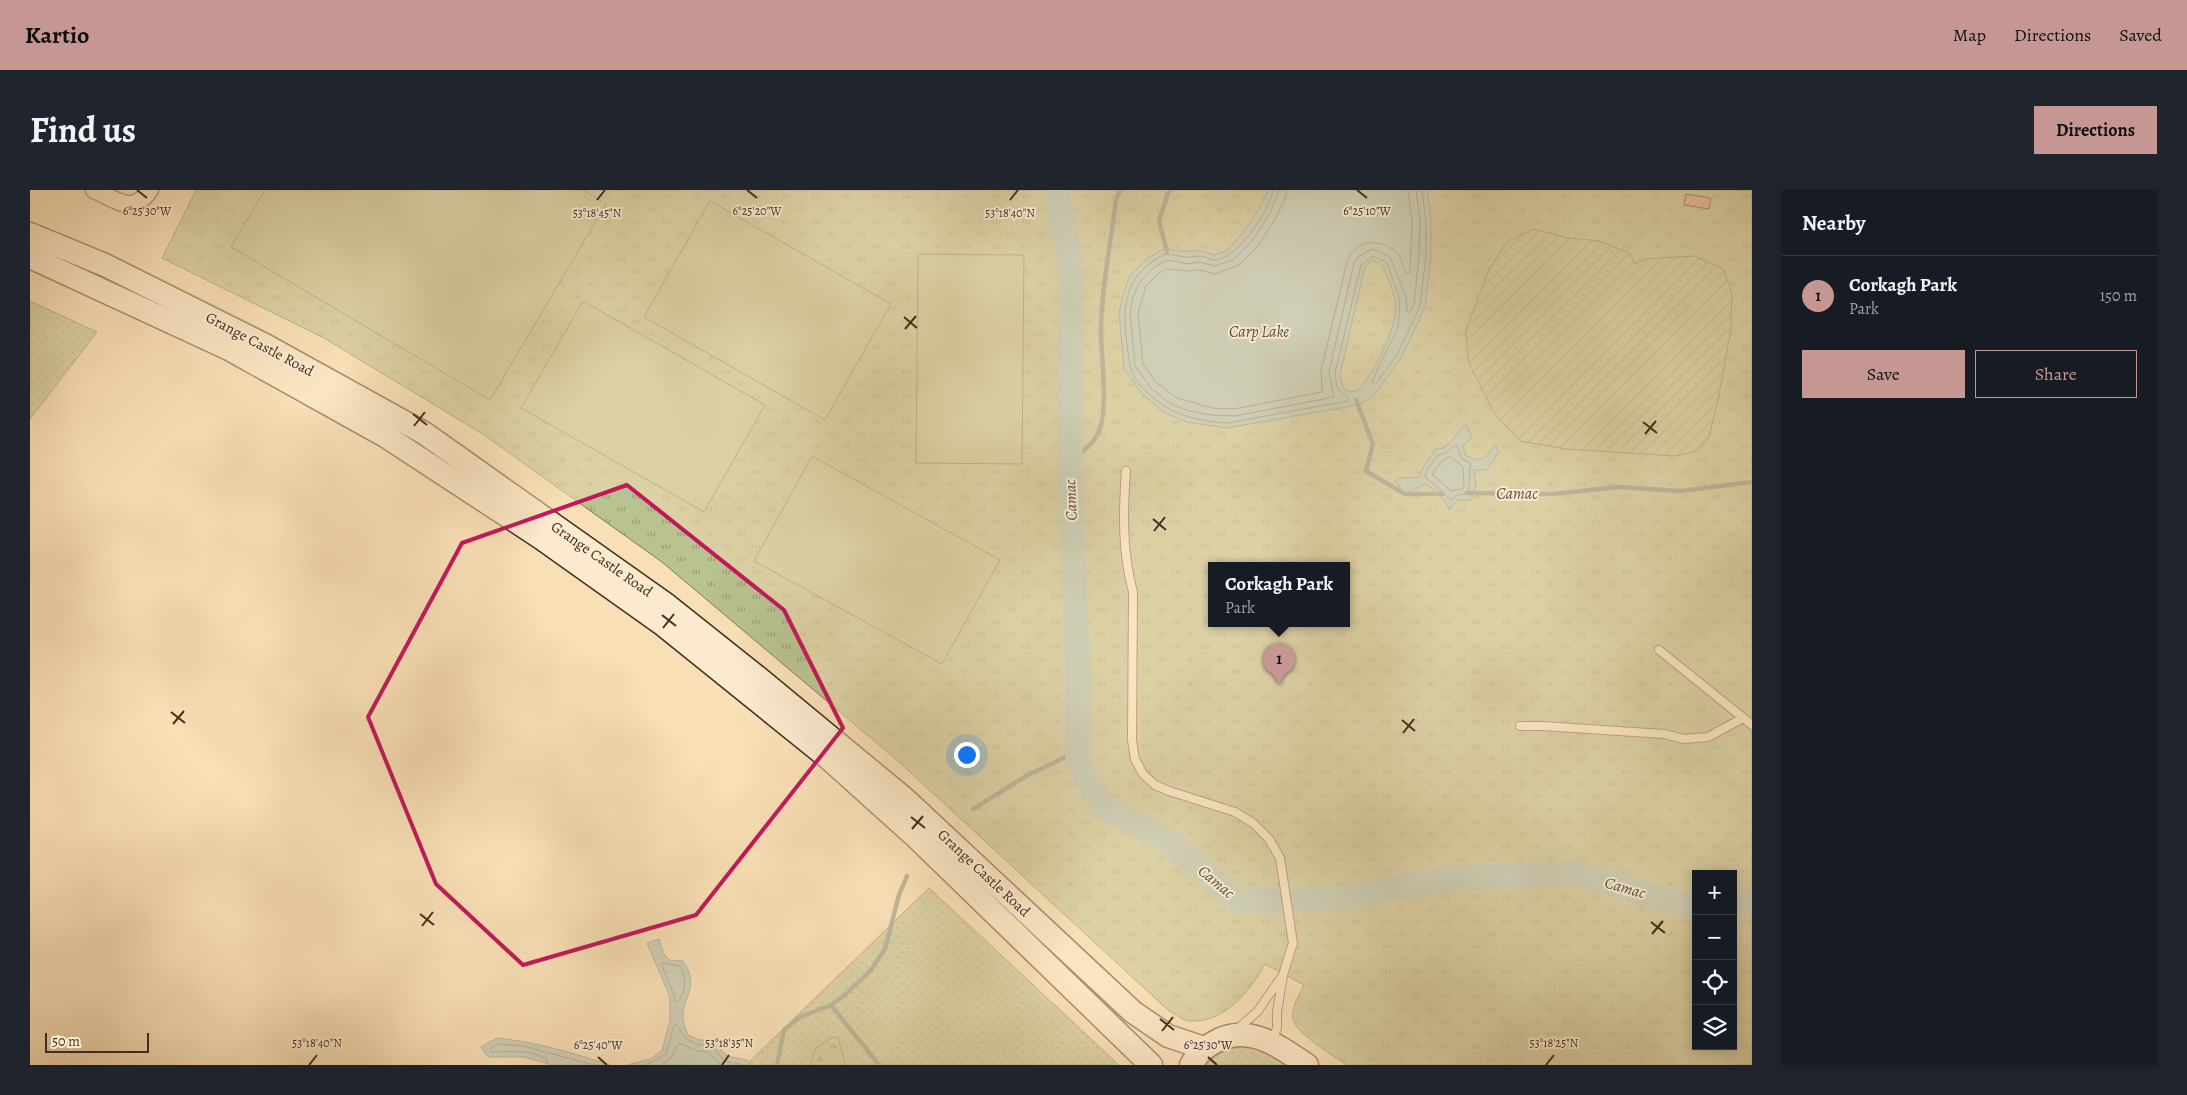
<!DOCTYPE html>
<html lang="en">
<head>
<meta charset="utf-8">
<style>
	:root { --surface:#171b24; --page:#20242c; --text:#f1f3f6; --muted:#9ea1a6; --line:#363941; --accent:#c59692 }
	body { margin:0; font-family:Alegreya,serif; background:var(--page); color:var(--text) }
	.controls { position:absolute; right:15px; bottom:15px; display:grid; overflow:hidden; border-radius:0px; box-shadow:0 2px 12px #0003 }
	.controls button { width:45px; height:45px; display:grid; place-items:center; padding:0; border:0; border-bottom:1px solid var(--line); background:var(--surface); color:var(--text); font:25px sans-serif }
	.scale { position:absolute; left:15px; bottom:12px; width:104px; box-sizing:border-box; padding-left:5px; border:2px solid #422e1e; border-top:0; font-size:14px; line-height:18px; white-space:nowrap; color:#422e1e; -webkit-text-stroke:4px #fbead0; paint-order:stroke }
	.you { position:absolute; left:936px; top:564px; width:18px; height:18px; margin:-12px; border:4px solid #fff; border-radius:50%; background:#1a73e8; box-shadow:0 0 0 8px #1a73e833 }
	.badge { display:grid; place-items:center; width:32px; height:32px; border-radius:50%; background:var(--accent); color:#111; font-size:16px; font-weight:700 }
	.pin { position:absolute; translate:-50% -41px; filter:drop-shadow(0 1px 2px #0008) }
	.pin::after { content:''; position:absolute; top:26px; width:18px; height:15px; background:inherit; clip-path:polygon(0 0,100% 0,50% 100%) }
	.popup { position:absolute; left:1178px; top:372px; width:142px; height:65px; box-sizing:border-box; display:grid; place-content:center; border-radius:0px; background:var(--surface); filter:drop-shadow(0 1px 4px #0005); font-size:16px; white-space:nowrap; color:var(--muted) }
	.popup b { font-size:19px; color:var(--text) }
	.popup::after { content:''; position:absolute; left:50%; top:100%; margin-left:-10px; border:10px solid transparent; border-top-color:var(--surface) }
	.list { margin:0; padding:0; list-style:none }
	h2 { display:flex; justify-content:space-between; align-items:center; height:65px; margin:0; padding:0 20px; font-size:21px }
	h2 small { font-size:16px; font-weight:400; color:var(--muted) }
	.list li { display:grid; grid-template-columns:32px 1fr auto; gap:15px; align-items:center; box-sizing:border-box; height:80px; padding:0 20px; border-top:1px solid var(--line) }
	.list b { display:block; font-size:19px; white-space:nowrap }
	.list p { margin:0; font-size:16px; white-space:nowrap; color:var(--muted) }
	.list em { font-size:16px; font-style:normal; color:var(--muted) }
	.actions { display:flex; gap:10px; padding:15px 20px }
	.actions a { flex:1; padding:11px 0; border:1px solid var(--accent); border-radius:0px; text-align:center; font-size:18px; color:var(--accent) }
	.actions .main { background:var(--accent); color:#111 }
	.icon { flex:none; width:28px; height:28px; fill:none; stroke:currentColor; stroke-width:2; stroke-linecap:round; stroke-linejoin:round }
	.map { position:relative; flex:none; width:1722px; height:875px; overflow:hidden; border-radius:0px }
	header { display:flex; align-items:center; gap:30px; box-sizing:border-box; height:70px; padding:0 25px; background:var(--accent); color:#111 }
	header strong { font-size:24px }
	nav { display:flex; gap:28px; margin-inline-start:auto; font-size:18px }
	.intro { display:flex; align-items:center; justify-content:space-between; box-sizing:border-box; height:120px; padding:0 30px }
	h1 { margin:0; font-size:35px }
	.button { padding:12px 22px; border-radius:0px; background:var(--accent); color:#111; font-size:18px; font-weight:700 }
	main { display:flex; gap:30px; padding:0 30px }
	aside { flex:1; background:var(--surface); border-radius:0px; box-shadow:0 2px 12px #0003 }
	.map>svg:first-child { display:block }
</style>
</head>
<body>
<header>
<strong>Kartio</strong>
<nav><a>Map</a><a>Directions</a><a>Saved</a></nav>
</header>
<div class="intro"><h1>Find us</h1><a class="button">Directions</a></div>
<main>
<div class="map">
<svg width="1722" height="875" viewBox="0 0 1722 875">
	<defs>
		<pattern id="grass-dots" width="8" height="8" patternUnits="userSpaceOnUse" patternTransform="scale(1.25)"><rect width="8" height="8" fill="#b9c291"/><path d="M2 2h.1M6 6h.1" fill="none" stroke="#989e76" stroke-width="1.8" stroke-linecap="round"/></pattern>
		<pattern id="forest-firs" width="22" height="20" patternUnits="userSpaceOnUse" patternTransform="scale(1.25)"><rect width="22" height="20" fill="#b9c291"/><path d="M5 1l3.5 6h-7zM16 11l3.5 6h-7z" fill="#989e76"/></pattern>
		<pattern id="park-tufts" width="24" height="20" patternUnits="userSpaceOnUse" patternTransform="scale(1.25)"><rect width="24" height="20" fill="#b9c291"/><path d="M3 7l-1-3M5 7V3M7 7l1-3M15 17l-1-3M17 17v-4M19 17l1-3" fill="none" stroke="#989e76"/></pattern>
		<pattern id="garden-furrows" width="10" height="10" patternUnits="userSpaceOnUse" patternTransform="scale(1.25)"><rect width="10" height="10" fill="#b9c291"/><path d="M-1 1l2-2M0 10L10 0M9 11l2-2" fill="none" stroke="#989e76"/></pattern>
		<pattern id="building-hatch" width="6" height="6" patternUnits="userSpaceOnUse" patternTransform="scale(1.25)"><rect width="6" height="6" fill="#e9a38e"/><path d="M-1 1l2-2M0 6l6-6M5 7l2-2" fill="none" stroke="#be8573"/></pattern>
	</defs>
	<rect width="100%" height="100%" fill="#f9dfb6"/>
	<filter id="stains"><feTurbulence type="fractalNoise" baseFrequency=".004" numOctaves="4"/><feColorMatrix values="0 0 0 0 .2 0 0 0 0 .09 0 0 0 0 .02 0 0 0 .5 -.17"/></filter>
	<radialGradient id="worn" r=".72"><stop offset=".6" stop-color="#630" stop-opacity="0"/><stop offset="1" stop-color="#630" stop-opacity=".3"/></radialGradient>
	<g fill="url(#grass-dots)" stroke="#7e7858">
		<path d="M0,111L67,142L0,229Z"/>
		<path d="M899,698L1089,875H716Z"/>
		<path d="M1223,856L1238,862L1254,875H1176C1189,860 1203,857 1223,856Z"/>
	</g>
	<path fill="url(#forest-firs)" stroke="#7e7858" d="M803,847L808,848L815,875H780L786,858Z"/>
	<path fill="url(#park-tufts)" stroke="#7e7858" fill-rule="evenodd" d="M166,0H1722V875H1317C1304,866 1265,843 1263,829C1261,817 1270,804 1274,795L1235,774C1220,801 1195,833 1160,831C1154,831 1145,824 1139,821L868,571L632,372L454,245L294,148L132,68ZM1182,375H1316V433H1182ZM1666,684H1703V856H1666Z"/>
	<path fill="url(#garden-furrows)" stroke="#7e7858" d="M1503,39L1539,48L1569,51L1600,63L1605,74L1615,69L1665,66L1693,79L1702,103L1701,139L1688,210L1679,247L1668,261L1646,266L1536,259L1490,251L1464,223L1438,171L1436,140L1459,79L1478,51Z"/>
	<g fill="#b9c291" stroke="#7e7858">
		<path d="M235,0H553L576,14L460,210L201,57Z"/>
		<path d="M680,11L861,114L795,230L614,127Z"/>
		<path d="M888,64L994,65L992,274L886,273Z"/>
		<path d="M553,111L735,215L674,322L491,218Z"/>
		<path d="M782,266L970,370L912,474L724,371Z"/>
	</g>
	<g fill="#9ebcb4" stroke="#798378" fill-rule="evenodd">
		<path d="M1239,0H1397L1401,30V67L1395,117L1372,166L1348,200L1339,209L1328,215L1197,238L1157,232L1135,223L1113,205L1094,179L1089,123L1093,104L1100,86L1117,68L1136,58L1146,61H1169L1185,65L1198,60L1221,32ZM1343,70L1353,76C1357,86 1362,98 1365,109C1370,135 1344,183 1327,201L1318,202L1312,196L1310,184L1335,76Z"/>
		<path d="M1436,234L1442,248L1433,255L1435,265L1446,270L1456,267L1465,255L1469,262L1457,280H1444L1446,295L1441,310H1428L1419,320C1417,310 1404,300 1396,294L1375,304L1365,291L1368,288L1390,287C1392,275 1400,270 1405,259C1425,259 1422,243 1436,234Z"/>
		<path d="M629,749L634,764L639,770L653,771C655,776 660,781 660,786C664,811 644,813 658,845L670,850H681L697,866L717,870L721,875H597L620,869L632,861L640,830V807L617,753Z"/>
		<path d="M467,848C506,852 543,863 580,875H522L493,867H458L451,857Z"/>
	</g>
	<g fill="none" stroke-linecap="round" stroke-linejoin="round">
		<g stroke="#707569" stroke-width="1">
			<path d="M1243,0C1241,19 1206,71 1184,70C1180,70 1175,66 1170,66C1166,66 1162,67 1159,67C1151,68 1139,62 1133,65C1094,85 1092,117 1097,156C1101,179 1099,185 1118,203C1140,225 1167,231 1197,233L1318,211L1319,208L1307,198L1305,183L1331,75L1343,66L1357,73L1370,110L1368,138L1342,191L1343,194H1346L1368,163L1390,116L1396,66V31L1392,0"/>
			<path d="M1249,0L1240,23L1230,39L1221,52L1203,70L1185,76L1169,72L1158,74L1137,70L1124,77L1110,92L1103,107L1100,123L1105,176L1121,198L1141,214L1160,221L1181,225L1205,226L1304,207L1299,182L1324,73L1329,66L1343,59L1360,67L1376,107L1377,122H1380L1384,114L1389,66L1390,31L1386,0"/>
			<path d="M1257,0L1255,9L1246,28L1228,56L1209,75L1185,84L1169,80L1158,81L1137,79L1129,83L1116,96L1108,123L1113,174L1126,192L1145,207L1182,218L1204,219L1292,202L1291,181L1317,72C1324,50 1350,47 1366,62C1371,67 1373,76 1376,83H1380L1382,32L1378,0"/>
			<path d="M1425,256L1428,257L1431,268L1441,274C1438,284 1441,294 1437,304L1427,305L1421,310L1395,287C1396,278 1403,273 1408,265L1415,263Z"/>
			<path d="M1421,267L1433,277L1434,294L1432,299L1421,301L1402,284L1412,271Z"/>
			<path d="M633,773L650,776C657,788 656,801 648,812L645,811L644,805L632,776Z"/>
			<path d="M518,875L517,870C503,859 479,862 462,862L460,859L468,854L493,856L564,875"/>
			<path d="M616,875L636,864L644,836L646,834L656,849L669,855H680L695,871L714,875"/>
			<path d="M631,875L641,868L649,853L667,861L678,862L690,875"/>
		</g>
		<g stroke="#798378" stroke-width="4.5">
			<path d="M1137,62L1129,31L1138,3L1141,0"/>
			<path d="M1326,210L1343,254L1336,281L1375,304H1412"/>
			<path d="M1040,267C1053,262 1061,257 1068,243C1080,219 1070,164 1071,136C1072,94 1081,52 1086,10L1090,0"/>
			<path d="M1437,303L1523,304L1588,297L1651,301L1722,292"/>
			<path d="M943,619L996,586L1048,561"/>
			<path d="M801,815L849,875"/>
			<path d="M747,875L754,840L770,827L801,815L815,805L841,780L855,759L869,705L877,686"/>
		</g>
		<g stroke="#9ebcb4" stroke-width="25">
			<path d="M1027,0L1041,76L1040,283L1048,489V572L1072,616L1134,648L1207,711L1308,709L1419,688L1544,683L1655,715H1666"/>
			<path d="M1703,713L1722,712"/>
		</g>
	</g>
	<path fill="url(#building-hatch)" stroke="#422e1e" d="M1656,4L1681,8L1679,19L1654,15Z"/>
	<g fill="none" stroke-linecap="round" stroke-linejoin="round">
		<defs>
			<g id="service">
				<path d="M1096,281C1093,322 1092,362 1103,402L1102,550L1105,569L1113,584L1125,595L1139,601L1205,622L1223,633L1239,649L1250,668L1263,753L1253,785L1247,822V838L1242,851"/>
				<path d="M1629,460L1722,535"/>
				<path d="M1490,536H1513L1634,544L1654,549L1678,547L1713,528"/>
				<path d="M1206,840L1227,822L1253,785"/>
			</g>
			<path id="minor" d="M64,0C88,10 102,26 120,0"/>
			<g id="secondary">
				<path d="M0,44L75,75L235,155L394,243L637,415L730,489L875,609L1103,822L1138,846L1174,858"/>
				<path d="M0,67L199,159L357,247L511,348L632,434L797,567L886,647L1121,875"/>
				<path d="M1161,875C1166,865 1174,858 1183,853C1217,832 1249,856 1277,875"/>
			</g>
		</defs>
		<use href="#service" stroke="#705a44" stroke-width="10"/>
		<use href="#minor" stroke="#705a44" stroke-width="19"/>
		<use href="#secondary" stroke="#422e1e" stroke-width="25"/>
		<use href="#service" stroke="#fbead0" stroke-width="8"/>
		<use href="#minor" stroke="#fbead0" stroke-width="16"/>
		<use href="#secondary" stroke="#fbead0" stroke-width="22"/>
	</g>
	<path d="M0 0H1722V875H0ZM597,295L754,420L813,538L666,725L493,775L406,694L338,527L432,353Z" fill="#f9dfb6" fill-opacity=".55" fill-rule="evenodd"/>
	<path fill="none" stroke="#c2185b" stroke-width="4" stroke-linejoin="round" d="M597,295L754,420L813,538L666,725L493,775L406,694L338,527L432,353Z"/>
	<path fill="none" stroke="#422e1e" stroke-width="2" d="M107,0L117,8M717,0L727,8M1327,0L1337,8M567,10L575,0M980,10L988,0M874,127L887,138M875,139L886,126M383,224L397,235M1613,232L1627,243M384,236L395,222M1615,244L1626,231M1123,329L1136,340M1124,341L1135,327M632,425L646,436M633,438L644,424M141,522L155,533M1372,530L1385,541M143,534L154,521M1373,543L1384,529M881,627L895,638M882,639L893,626M390,724L404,735M1621,732L1635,743M392,736L403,722M1622,744L1633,731M1130,829L1144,840M1132,841L1143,827M568,867L577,875M1178,867L1187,875M279,875L287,865M692,875L699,865M1516,875L1524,865"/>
	<g text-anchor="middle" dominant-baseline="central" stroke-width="4" stroke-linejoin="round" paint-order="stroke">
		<g font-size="15" fill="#422e1e" stroke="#fbead0">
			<text transform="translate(230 154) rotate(28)">Grange Castle Road</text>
			<text transform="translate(572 369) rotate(35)">Grange Castle Road</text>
			<text transform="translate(954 683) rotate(43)">Grange Castle Road</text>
		</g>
		<g font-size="16" font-style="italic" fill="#595244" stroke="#fbead0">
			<text x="1229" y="142">Carp Lake</text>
			<text x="1487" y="304">Camac</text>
			<text transform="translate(1041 310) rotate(-92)">Camac</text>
			<text transform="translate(1186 692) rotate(40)">Camac</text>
			<text transform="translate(1595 698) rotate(16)">Camac</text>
		</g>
	</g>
	<g font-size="12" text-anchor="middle" fill="#422e1e" stroke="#fbead0" stroke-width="4" stroke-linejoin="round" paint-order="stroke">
		<text x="117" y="25">6°25'30"W</text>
		<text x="727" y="25">6°25'20"W</text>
		<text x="1337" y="25">6°25'10"W</text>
		<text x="567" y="27">53°18'45"N</text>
		<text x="980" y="27">53°18'40"N</text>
		<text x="287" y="857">53°18'40"N</text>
		<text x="699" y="857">53°18'35"N</text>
		<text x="1524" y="857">53°18'25"N</text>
		<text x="568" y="859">6°25'40"W</text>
		<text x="1178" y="859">6°25'30"W</text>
	</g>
	<rect width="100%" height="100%" filter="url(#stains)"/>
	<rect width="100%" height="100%" fill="url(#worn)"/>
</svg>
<div class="controls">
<button>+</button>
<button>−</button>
<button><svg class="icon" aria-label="locate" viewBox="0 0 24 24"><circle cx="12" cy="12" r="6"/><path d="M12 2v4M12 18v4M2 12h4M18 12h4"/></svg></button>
<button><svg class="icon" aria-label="layers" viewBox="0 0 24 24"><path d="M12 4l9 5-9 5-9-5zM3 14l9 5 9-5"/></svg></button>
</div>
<div class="scale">50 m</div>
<div class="you"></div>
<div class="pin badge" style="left:1249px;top:494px">1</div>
<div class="popup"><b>Corkagh Park</b>Park</div>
</div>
<aside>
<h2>Nearby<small></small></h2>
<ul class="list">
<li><span class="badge">1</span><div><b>Corkagh Park</b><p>Park</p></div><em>150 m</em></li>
</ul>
<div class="actions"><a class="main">Save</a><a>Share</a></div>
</aside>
</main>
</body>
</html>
